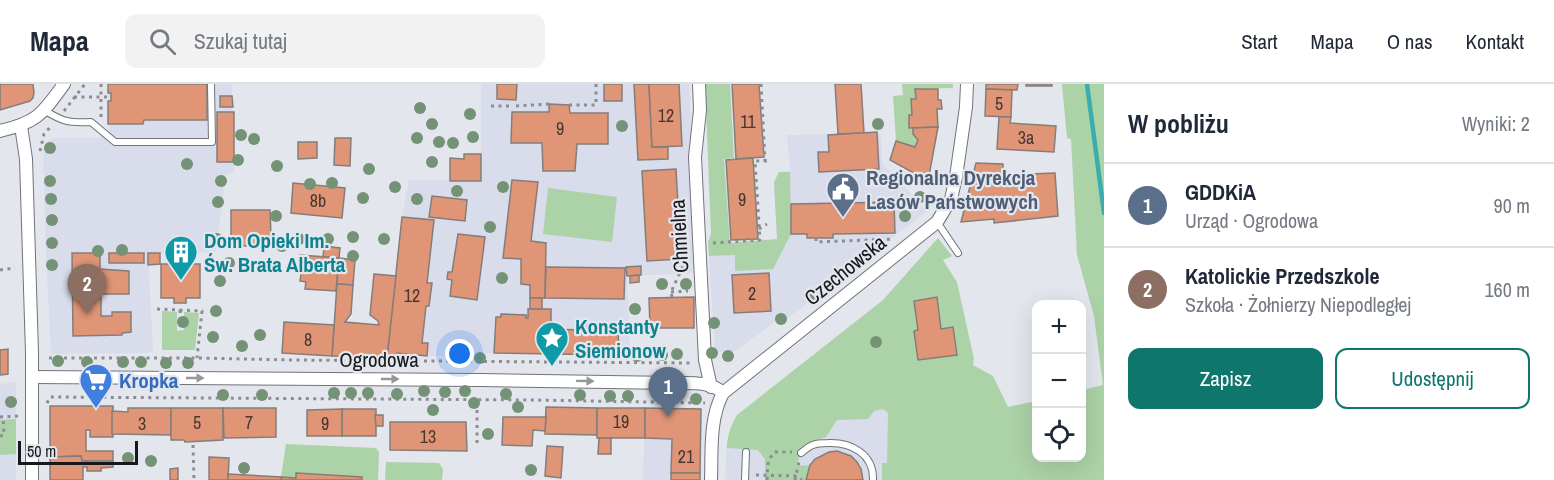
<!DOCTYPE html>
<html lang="pl">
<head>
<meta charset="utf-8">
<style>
	:root { --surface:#fff; --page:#f2f2f3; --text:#1f2937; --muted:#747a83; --line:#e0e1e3; --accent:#0f766e }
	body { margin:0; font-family:"Archivo Narrow",sans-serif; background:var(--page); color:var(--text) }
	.controls { position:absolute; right:18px; bottom:18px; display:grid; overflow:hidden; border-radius:12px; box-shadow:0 6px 24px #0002 }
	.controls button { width:54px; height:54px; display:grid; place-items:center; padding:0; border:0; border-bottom:2px solid var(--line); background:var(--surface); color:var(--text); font:30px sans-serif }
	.scale { position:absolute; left:18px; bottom:15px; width:120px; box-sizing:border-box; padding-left:6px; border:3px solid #17181b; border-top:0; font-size:16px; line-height:21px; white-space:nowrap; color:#17181b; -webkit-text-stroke:4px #e4e6ee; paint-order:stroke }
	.you { position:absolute; left:460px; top:270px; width:21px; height:21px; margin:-15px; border:4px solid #fff; border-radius:50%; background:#1a73e8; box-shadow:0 0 0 9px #1a73e833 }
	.badge { display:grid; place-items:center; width:39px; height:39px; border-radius:50%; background:var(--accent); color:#fff; font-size:20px; font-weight:700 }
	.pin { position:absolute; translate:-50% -50px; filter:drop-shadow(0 2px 3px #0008) }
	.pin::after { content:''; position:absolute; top:32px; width:21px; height:18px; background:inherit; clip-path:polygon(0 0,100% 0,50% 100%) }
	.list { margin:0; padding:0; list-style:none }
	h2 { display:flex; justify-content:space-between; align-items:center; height:78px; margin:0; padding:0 24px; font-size:26px }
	h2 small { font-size:20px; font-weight:400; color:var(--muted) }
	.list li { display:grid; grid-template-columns:39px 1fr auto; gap:18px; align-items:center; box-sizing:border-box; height:84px; padding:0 24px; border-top:2px solid var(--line) }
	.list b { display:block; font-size:22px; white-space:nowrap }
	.list p { margin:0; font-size:20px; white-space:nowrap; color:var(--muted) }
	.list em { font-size:20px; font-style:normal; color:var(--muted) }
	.actions { display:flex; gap:12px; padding:18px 24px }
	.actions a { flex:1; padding:14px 0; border:2px solid var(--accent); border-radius:12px; text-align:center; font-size:21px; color:var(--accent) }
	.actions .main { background:var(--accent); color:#fff }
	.icon { flex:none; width:33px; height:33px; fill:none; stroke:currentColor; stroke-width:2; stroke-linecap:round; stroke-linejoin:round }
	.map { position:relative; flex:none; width:1104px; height:396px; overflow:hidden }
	header { display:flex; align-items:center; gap:36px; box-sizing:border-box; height:84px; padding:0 30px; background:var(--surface); border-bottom:2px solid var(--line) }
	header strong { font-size:28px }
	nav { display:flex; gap:33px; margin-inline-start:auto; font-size:21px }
	.search { width:420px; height:54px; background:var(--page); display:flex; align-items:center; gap:15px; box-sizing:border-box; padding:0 21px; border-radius:12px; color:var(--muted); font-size:22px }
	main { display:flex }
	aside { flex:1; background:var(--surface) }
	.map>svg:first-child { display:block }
</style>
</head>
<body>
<header>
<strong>Mapa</strong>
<div class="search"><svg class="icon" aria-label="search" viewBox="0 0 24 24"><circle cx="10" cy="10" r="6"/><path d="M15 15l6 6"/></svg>Szukaj tutaj</div>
<nav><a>Start</a><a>Mapa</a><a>O nas</a><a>Kontakt</a></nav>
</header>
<main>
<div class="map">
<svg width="1104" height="396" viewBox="0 0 1104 396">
	<rect width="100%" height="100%" fill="#e4e6ee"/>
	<g fill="#d8dceb">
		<path d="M108,0H232L234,89L226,90L216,168L148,170L153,267L147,269L51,270L46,169L43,65L47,58L53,54H99L109,47Z"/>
		<path d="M481,0H689L698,189L627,192L630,272L494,269L397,274L387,273L402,133L409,96L481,97Z"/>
		<path d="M881,49L882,79L927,127L783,238H775L734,268H715L709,172L735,171L777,155L774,98L779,88L790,87L787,51Z"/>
		<path d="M16,298V396H0V300Z"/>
		<path d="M645,324L701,325L700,396H643Z"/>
		<path d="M883,325L888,329L887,379H882V396H725L727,356L802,337Z"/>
	</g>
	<g fill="#acd2a7">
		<path d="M705,0H730L734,74L724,75L730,159L777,155L774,98L779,88H790L791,150L773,185L735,187V171L709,172L708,158L711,150Z"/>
		<path d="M902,0H953V4L915,5L916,15H911L912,31H909V44H913V50L918,56L915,63L896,57L893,12L903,11Z"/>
		<path d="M1062,0H1104V396H882V379H887L888,329L883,325L874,327L868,335L837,336L826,353L809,358L801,369L796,382L810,381L806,396H765V375L758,366L727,364C727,352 731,341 737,331L883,216L938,154L952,172L943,176L957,198L974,275L973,281L993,292L1008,323L1036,317V374H1082V306L1103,301L1094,232L1077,171L1071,55L1067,54Z"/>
		<path d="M548,104L617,113L612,158L543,150Z"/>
		<path d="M162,227L177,228V247L184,246V228L199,229L195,266H162Z"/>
		<path d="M16,335V370L0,371V336Z"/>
		<path d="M286,360L376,364L379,368L378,396H362V393L297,389L296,394L281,393Z"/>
		<path d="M386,378L439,379L443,385L442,396H385Z"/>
	</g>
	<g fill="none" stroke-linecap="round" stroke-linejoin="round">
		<path stroke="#3aadae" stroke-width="4.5" d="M1087,0L1104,129"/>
	</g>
	<g fill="#df9576" stroke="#857d7a" stroke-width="1.5">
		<path d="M0,0H33L34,9L33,14L30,17L0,26Z"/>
		<path d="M108,0H207V36H144L143,40H108V17H111V9H108Z"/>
		<path d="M497,0H517L516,16L497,15Z"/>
		<rect x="604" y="0" width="18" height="17"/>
		<path d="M634,0H649L652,63H668V75L638,76Z"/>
		<path d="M649,0H679L682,62L652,63Z"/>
		<path d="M732,0H759L764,73L736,75Z"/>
		<path d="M835,0H861L864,49L838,50Z"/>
		<path d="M986,0H1018L1017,6L986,5Z"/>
		<rect x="1026" y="0" width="26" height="2"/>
		<path d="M915,5H938V16H941L942,25H937L938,43L909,44V31H912L911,15H916Z"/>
		<path d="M986,5L1012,6L1011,33L985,32Z"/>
		<path d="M220,12H232L233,23H220Z"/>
		<path d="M549,20L569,21L570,29H608V60H577L575,87H543L542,59H511L512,28H549Z"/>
		<rect x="217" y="28" width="17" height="50"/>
		<path d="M999,33H1011L1010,39L1056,42L1054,68L997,65Z"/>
		<path d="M938,43L928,97L890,76L896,57L915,63L918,56L913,50V44Z"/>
		<path d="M877,48L879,85L819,88L818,68H829L828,51Z"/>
		<path d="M335,54H351L350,82L334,81Z"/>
		<path d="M298,58H317V74L298,75Z"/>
		<path d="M464,70H481V97H450V74L464,75Z"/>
		<path d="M753,74L758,155L731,156L726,76Z"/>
		<path d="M976,79L1003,80V91L1055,89L1058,132L994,139V135L961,138Z"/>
		<path d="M676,85L681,175L647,177L642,87Z"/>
		<path d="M512,96L538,98L531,157L546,159L545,214H530V201L521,200V175L503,174Z"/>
		<path d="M293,99L345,104L342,134L291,129Z"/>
		<path d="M432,112L467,116L465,137L429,133Z"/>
		<path d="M894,118L895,149L833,150V154H807V150H791V120Z"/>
		<path d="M231,126H270L271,152H269V162H231Z"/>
		<path d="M402,133L434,136L427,199H432L429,222H426L422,259H428L427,272L397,269V274L387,273Z"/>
		<path d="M458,150L485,153L477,216L450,212L452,196L447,195L448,188H452Z"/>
		<path d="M324,162L340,164L339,174L323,173Z"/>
		<path d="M72,169H100V185L129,187V210H101V232H112V228H131V248L122,249V251L73,252Z"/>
		<rect x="109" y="169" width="35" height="10"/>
		<path d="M148,169H160V180L148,181Z"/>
		<path d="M300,171L339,174L336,207L305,205L306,198L300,197L302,184H299Z"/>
		<path d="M339,174L355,176L353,201L337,200Z"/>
		<path d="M161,180H200V214H186V219H174V214H161Z"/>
		<path d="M641,182V191L627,192L626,183Z"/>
		<path d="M546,183L625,184L624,215L545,214Z"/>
		<path d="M769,189L771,227L734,229L732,191Z"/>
		<path d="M374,190L396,192L387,273L332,272L337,200L353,201L351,230L345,238L379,241L378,237L370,231Z"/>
		<path d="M639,191V198L630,199V192Z"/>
		<path d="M694,213V244H650L649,214Z"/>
		<path d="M937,213L941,245L953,243L957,271L918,276L914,247L918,246L914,217Z"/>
		<rect x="530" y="214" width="12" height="11"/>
		<path d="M528,225H551V238L547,240L546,245L584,246L585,240L591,239L594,242V246H618L619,271L494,269L496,233H501V230L526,231V234H528Z"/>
		<path d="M284,238L334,241L332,272L282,269Z"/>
		<path d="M8,265V290L0,291V266Z"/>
		<path d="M50,322H113V353H90V346H86V367H113V377H82L81,372L50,373Z"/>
		<path d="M546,323L597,324V351L545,350Z"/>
		<path d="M128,324H171V351L112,350V327L128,328Z"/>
		<path d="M171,324H223V356L185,358L184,356H171Z"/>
		<path d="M223,324H276V353L224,354Z"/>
		<rect x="597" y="324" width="48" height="30"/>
		<path d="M645,324L701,325L700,389H671L672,355L645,354Z"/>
		<rect x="342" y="325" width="34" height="27"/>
		<path d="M342,325V352H307V326Z"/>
		<path d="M375,331H383V342H376Z"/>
		<path d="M503,333H546L545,347L533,346L532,362L502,361Z"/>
		<path d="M390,338H466L467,367L390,366Z"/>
		<path d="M599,354H611V370H598Z"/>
		<path d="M547,362L563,363L561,394L545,392Z"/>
		<path d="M837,367L851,372L857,378L861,385L863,396H806L810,381L815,375L829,368Z"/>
		<path d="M81,372L82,377H113V383L101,384V387H87V383H83V396H50V373Z"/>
		<path d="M209,373L229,374L228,396H209Z"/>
		<path d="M178,384V396H170V385Z"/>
		<path d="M296,389L362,393V396H281V393L296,394Z"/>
		<rect x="671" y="389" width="29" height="7"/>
		<path d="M228,390L281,393V396H228Z"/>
	</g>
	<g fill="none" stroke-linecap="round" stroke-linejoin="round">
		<defs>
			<g id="lane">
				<path d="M44,26C63,38 69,39 91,38L115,58H212L211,0"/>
				<path d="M937,138L958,169"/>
				<path d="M801,369C805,366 809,362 813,361C817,359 823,359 828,359C851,358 874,370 873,396"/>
				<path d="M745,396L746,368"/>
			</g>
			<g id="street">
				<path d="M699,0L700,26L695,73L705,276L711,303"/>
				<path d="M21,42L26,75L32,269V396"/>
				<path d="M0,47C38,38 42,30 64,0"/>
				<path d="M32,293L480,296L674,299C690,299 710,297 723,309"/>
				<path d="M711,396C712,368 709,335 723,309L937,138L951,115L956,93L966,23L967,0"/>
			</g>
		</defs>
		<use href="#lane" stroke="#71737a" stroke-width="8"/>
		<use href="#street" stroke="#71737a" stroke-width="14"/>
		<g stroke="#8b8d92" stroke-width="3" stroke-dasharray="3 4.5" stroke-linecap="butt">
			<path d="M101,0V34"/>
			<path d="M761,0L765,77"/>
			<path d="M74,13H111"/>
			<path d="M569,21H596V0"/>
			<path d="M491,22H510"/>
			<path d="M516,22L549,20"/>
			<path d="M64,27L85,0"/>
			<path d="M40,67L44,50L52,41"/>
			<path d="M759,145L767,140"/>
			<path d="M816,154V158L894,155"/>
			<path d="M713,159L760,156L755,77H770"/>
			<path d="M0,186L15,184"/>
			<path d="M671,208L688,207"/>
			<path d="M672,213L671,208L684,180"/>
			<path d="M157,225L202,227L197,274"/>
			<path d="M180,226V242"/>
			<path d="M49,274H197L292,276L692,279"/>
			<path d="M47,319L50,313L534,316L705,319"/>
			<path d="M0,333L19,332"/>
			<path d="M0,352L4,351L3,333"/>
			<path d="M477,359V316"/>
			<path d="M193,361L194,396"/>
			<path d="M756,391L795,392L802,396"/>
			<path d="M767,396C768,385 766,376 775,368H792"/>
			<path d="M795,396L799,377"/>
		</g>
		<use href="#lane" stroke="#fff" stroke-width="6"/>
		<use href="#street" stroke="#fff" stroke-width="12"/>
	</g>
	<g fill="#749275">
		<circle cx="420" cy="24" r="6"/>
		<circle cx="470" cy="30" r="6"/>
		<circle cx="432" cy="40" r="6"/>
		<circle cx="878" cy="40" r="6"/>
		<circle cx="622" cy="42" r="6"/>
		<circle cx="241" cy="51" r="6"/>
		<circle cx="473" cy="53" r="6"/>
		<circle cx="417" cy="54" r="6"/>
		<circle cx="254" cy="55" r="6"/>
		<circle cx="439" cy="58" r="6"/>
		<circle cx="453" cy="59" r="6"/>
		<circle cx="50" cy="64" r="6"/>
		<circle cx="238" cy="76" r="6"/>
		<circle cx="432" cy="78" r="6"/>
		<circle cx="187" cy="80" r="6"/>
		<circle cx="277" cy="82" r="6"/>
		<circle cx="369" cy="85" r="6"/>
		<circle cx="50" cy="97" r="6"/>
		<circle cx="221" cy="97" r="6"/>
		<circle cx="332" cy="99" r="6"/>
		<circle cx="310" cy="100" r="6"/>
		<circle cx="395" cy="103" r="6"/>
		<circle cx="503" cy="103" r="6"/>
		<circle cx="457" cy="107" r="6"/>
		<circle cx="920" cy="113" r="6"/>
		<circle cx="363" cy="114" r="6"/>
		<circle cx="51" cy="115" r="6"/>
		<circle cx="417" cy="115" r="6"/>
		<circle cx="218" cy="118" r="6"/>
		<circle cx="276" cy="132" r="6"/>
		<circle cx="905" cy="132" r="6"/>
		<circle cx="52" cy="136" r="6"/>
		<circle cx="490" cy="143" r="6"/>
		<circle cx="353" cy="153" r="6"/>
		<circle cx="217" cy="155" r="6"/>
		<circle cx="299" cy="155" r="6"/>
		<circle cx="328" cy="155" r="6"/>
		<circle cx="384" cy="155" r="6"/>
		<circle cx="52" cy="159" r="6"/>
		<circle cx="282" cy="162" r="6"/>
		<circle cx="122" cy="166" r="6"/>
		<circle cx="98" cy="167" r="6"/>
		<circle cx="870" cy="168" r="6"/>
		<circle cx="353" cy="172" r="6"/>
		<circle cx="229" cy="179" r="6"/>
		<circle cx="52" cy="181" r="6"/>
		<circle cx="852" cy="183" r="6"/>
		<circle cx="841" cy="190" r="6"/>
		<circle cx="502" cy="194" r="6"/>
		<circle cx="220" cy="197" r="6"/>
		<circle cx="662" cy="200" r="6"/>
		<circle cx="686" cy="200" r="6"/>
		<circle cx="813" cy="211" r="6"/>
		<circle cx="635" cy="225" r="6"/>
		<circle cx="216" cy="227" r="6"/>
		<circle cx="781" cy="235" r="6"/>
		<circle cx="183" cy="238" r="6"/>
		<circle cx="714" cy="239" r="6"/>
		<circle cx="260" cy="251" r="6"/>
		<circle cx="213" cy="253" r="6"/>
		<circle cx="876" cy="258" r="6"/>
		<circle cx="242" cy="262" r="6"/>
		<circle cx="712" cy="269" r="6"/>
		<circle cx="677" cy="270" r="6"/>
		<circle cx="662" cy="271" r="6"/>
		<circle cx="637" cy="272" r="6"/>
		<circle cx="728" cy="272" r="6"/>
		<circle cx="459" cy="273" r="6"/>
		<circle cx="480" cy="274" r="6"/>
		<circle cx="58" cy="277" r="6"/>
		<circle cx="87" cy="278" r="6"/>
		<circle cx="123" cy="278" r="6"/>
		<circle cx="141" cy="278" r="6"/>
		<circle cx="166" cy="279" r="6"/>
		<circle cx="188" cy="279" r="6"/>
		<circle cx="101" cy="307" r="6"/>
		<circle cx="424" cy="307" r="6"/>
		<circle cx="465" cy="307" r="6"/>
		<circle cx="445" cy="308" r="6"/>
		<circle cx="334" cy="309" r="6"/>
		<circle cx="351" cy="309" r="6"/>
		<circle cx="368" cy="309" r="6"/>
		<circle cx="397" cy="310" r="6"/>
		<circle cx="506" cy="310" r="6"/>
		<circle cx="223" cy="311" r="6"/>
		<circle cx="262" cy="311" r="6"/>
		<circle cx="580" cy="311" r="6"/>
		<circle cx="610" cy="312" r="6"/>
		<circle cx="628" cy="312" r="6"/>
		<circle cx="696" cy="315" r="6"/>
		<circle cx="11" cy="318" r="6"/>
		<circle cx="474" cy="319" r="6"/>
		<circle cx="518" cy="323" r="6"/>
		<circle cx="433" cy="326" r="6"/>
		<circle cx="488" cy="350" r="6"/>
		<circle cx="128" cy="374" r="6"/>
		<circle cx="151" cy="377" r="6"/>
		<circle cx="244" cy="384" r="6"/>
		<circle cx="531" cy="386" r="6"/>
	</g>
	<defs><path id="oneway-solid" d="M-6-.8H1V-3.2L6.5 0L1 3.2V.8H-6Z" transform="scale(1.5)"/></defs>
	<g fill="#979798">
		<use href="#oneway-solid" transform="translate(195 294)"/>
		<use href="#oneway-solid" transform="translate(390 295)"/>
		<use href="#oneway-solid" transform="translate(585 297) rotate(1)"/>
	</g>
	<defs>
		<symbol id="civic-pin" viewBox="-11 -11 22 30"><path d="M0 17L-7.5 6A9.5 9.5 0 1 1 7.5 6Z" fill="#5c6f8a" stroke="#e4e6ee"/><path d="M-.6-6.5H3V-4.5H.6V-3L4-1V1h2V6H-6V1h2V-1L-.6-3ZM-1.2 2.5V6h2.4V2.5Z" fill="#fff"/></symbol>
		<symbol id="building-pin" viewBox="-11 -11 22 30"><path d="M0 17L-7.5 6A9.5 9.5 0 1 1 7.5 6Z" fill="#0f9aa8" stroke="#e4e6ee"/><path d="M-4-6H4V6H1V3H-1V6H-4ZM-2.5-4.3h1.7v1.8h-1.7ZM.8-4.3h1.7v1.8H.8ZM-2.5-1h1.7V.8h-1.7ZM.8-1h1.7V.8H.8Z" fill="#fff"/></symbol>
		<symbol id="sight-pin" viewBox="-11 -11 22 30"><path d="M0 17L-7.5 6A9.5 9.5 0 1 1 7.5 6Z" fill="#0f9aa8" stroke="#e4e6ee"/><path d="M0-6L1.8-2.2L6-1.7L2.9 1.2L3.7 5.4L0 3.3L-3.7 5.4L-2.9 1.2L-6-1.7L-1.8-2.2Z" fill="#fff"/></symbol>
		<symbol id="supermarket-pin" viewBox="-11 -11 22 30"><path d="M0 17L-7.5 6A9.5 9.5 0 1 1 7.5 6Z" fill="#3f7fe0" stroke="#e4e6ee"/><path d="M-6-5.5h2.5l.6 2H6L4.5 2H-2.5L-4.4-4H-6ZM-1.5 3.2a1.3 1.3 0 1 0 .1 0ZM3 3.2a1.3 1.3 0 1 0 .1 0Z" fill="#fff"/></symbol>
	</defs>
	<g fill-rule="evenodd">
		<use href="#civic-pin" x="824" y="86" width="38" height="52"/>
		<use href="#building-pin" x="162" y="149" width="38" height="52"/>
		<use href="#sight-pin" x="533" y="235" width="38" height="52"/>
		<use href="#supermarket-pin" x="77" y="277" width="38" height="52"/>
	</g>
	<g text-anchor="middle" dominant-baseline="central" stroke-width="4.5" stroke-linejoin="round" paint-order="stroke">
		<g font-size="18" fill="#493732">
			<text x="999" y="19">5</text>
			<text x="666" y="31">12</text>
			<text x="748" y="37">11</text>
			<text x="560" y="44">9</text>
			<text x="1026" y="53">3a</text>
			<text x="742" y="115">9</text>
			<text x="318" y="116">8b</text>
			<text x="752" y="209">2</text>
			<text x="412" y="211">12</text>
			<text x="308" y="255">8</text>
			<text x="621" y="337">19</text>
			<text x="197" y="338">5</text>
			<text x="249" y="338">7</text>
			<text x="142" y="339">3</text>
			<text x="325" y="339">9</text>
			<text x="428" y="352">13</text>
			<text x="686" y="372">21</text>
		</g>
		<g font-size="21" font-weight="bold" fill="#4e5e75" stroke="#e4e6ee" text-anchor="start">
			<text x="866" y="93">Regionalna Dyrekcja<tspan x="866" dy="24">Lasów Państwowych</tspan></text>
		</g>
		<g font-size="21" fill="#17181b" stroke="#e4e6ee">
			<text transform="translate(679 152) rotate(-93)">Chmielna</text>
			<text transform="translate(845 186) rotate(-39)">Czechowska</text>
			<text x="379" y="275">Ogrodowa</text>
		</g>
		<g font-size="21" font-weight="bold" fill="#0d838f" stroke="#e4e6ee" text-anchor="start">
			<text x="204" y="156">Dom Opieki Im.<tspan x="204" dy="24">Św. Brata Alberta</tspan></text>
			<text x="575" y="242">Konstanty<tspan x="575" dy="24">Siemionow</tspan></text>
		</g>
		<g font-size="21" font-weight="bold" fill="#366cbe" stroke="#e4e6ee" text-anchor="start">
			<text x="119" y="296">Kropka</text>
		</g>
	</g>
</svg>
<div class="controls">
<button>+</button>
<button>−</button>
<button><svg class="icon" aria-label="locate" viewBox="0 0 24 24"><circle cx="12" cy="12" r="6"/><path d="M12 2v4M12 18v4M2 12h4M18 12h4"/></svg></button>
</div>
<div class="scale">50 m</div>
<div class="you"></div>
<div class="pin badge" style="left:668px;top:333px;background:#5c6f8a">1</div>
<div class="pin badge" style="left:87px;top:230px;background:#8d6e63">2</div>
</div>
<aside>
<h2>W pobliżu<small>Wyniki: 2</small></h2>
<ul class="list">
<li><span class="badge" style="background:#5c6f8a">1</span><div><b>GDDKiA</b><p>Urząd · Ogrodowa</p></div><em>90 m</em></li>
<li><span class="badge" style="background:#8d6e63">2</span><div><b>Katolickie Przedszkole</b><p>Szkoła · Żołnierzy Niepodległej</p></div><em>160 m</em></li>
</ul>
<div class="actions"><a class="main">Zapisz</a><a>Udostępnij</a></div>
</aside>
</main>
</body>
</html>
